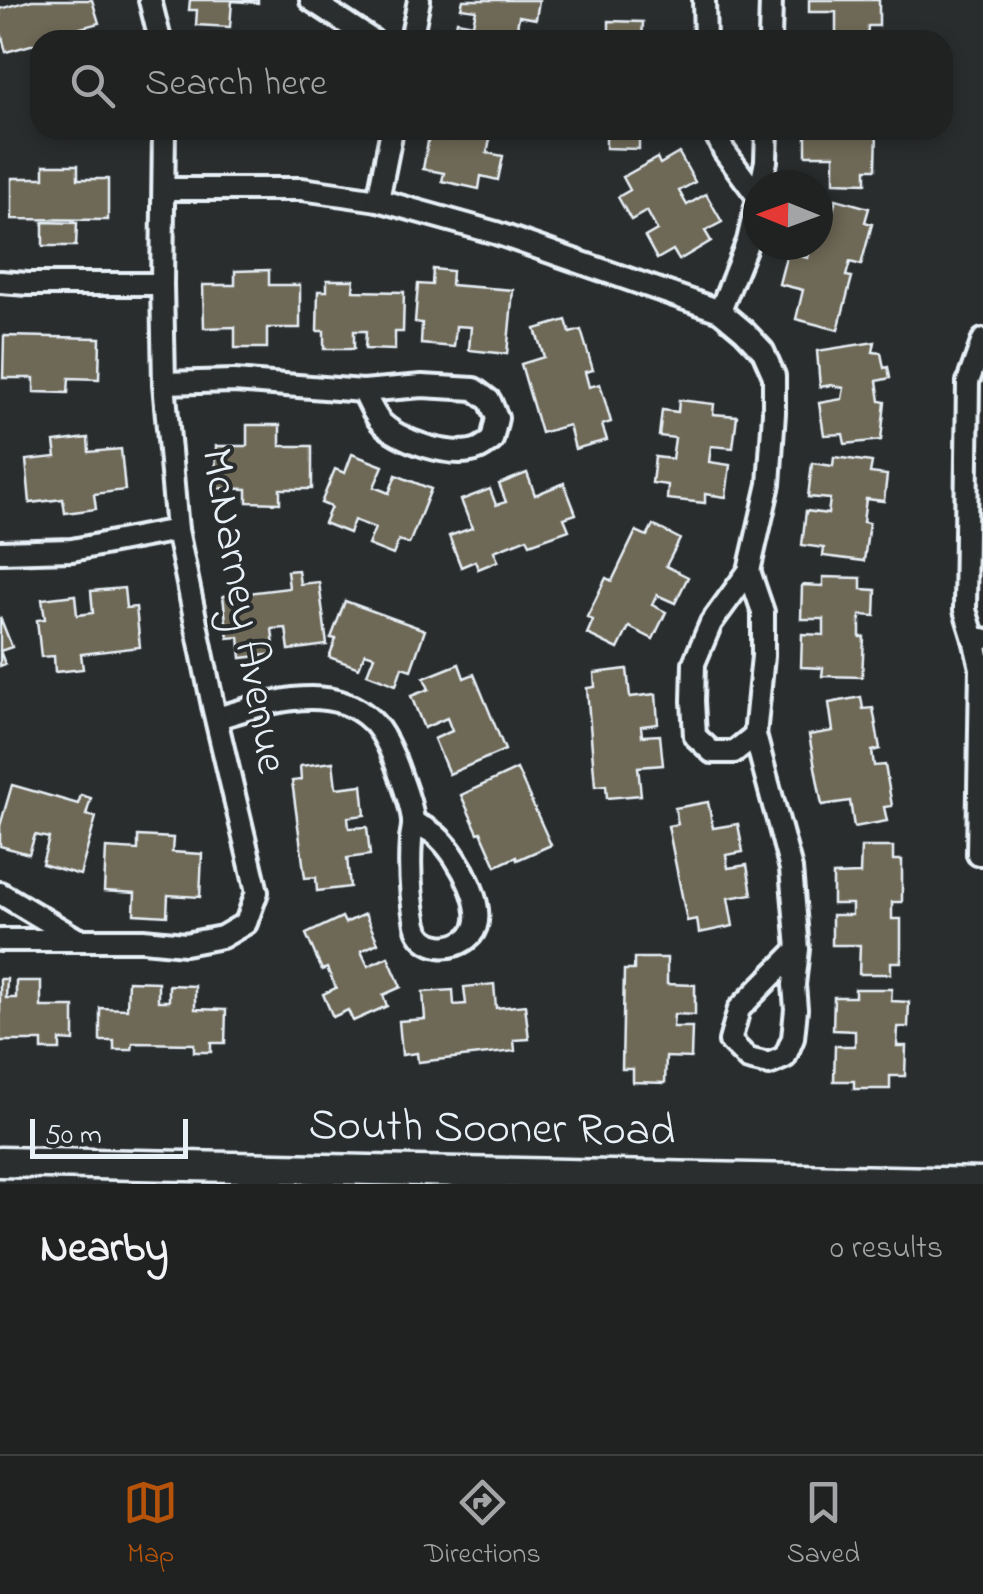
<!DOCTYPE html>
<html lang="en">
<head>
<meta charset="utf-8">
<style>
	:root { --surface:#202222; --page:#2d2f2f; --text:#f1f3f6; --muted:#a2a4a5; --line:#3d3f40; --accent:#b45309 }
	body { margin:0; font-family:"Indie Flower",sans-serif; background:var(--page); color:var(--text) }
	.compass { position:absolute; left:743px; top:170px; width:90px; height:90px; border-radius:50%; background:var(--surface); box-shadow:0 5px 15px #0003; rotate:271deg }
	.scale { position:absolute; left:30px; bottom:25px; width:158px; box-sizing:border-box; padding-left:10px; border:5px solid #e8f1f8; border-top:0; font-size:28px; line-height:35px; white-space:nowrap; color:#e8f1f8; -webkit-text-stroke:8px #2a2d2e; paint-order:stroke }
	.list { margin:0; padding:0; list-style:none }
	h2 { display:flex; justify-content:space-between; align-items:center; height:130px; margin:0; padding:0 40px; font-size:42px }
	h2 small { font-size:32px; font-weight:400; color:var(--muted) }
	.icon { flex:none; width:55px; height:55px; fill:none; stroke:currentColor; stroke-width:2; stroke-linecap:round; stroke-linejoin:round }
	.map { position:relative; flex:none; width:983px; height:1184px; overflow:hidden }
	.search { position:absolute; background:var(--surface); box-shadow:0 5px 15px #0003; left:30px; right:30px; top:30px; height:110px; display:flex; align-items:center; gap:25px; box-sizing:border-box; padding:0 35px; border-radius:30px; color:var(--muted); font-size:38px }
	.sheet { height:270px; background:var(--surface) }
	nav { display:flex; justify-content:space-around; align-items:center; box-sizing:border-box; height:140px; border-top:2px solid var(--line); background:var(--surface); font-size:28px; color:var(--muted) }
	nav a { display:grid; justify-items:center; gap:5px }
	nav .on { color:var(--accent) }
	.map>svg:first-child { display:block }
</style>
</head>
<body>
<div class="map">
<svg width="983" height="1184" viewBox="0 0 983 1184">
	<rect width="100%" height="100%" fill="#2a2d2e"/>
	<filter id="ink" filterUnits="userSpaceOnUse"><feTurbulence type="fractalNoise" baseFrequency=".01" numOctaves="2"/><feDisplacementMap in="SourceGraphic" scale="20" xChannelSelector="R" yChannelSelector="G"/><feConvolveMatrix kernelMatrix="1 2 1 2 8 2 1 2 1" color-interpolation-filters="sRGB"/></filter>
	<g filter="url(#ink)">
		<g fill="#6e6756" stroke="#e8f1f8" stroke-width="2.5">
			<path d="M32,0H92L99,23L69,31L72,40H40V49L38,43L6,52L0,29V9Z"/>
			<path d="M190,0H258V3L232,1L230,27L196,25L197,10H189Z"/>
			<path d="M463,0H539L536,19L519,16L515,39L519,40H454L457,21L473,24L476,10L461,8Z"/>
			<path d="M809,0H879V26H868L867,39H836V12H809Z"/>
			<path d="M609,21L643,22L642,40H599V35H609Z"/>
			<path d="M454,130H510L509,134L492,130L487,153L503,156L498,180L481,176L479,189L442,181L444,173L423,169L429,136L452,140Z"/>
			<path d="M596,130H639V149L606,148V134H596Z"/>
			<path d="M806,130H877L876,169H866V183L834,182V155H806Z"/>
			<path d="M679,153L695,182L679,191L687,205L706,194L722,222L705,231L711,241L679,260L673,250L657,259L645,237L657,230L647,211L631,220L618,197L630,190L623,177L657,158L660,164Z"/>
			<path d="M44,165H78V179H108V220L12,219V178H44Z"/>
			<path d="M836,199L869,208L865,222L872,224L861,265L850,262L846,276L852,277L838,330L796,319L803,290L779,284L787,253L808,258L810,249L797,245H818V220L830,223Z"/>
			<path d="M43,222L77,223L76,246H43Z"/>
			<path d="M433,269L452,271L451,285L513,290L507,354L469,350L471,327L456,326L454,347L421,344L422,323L415,322L418,284L432,285Z"/>
			<path d="M269,270V285H300V328H267V348H235V327L204,328L203,285H235V271Z"/>
			<path d="M327,280H354L353,291L404,292L403,332H395V350L365,349L366,331H354V349H324V331H317L318,291H327Z"/>
			<path d="M566,320L570,333L581,330L593,370L585,372L589,387L600,384L611,422L602,425L607,440L575,449L569,425L541,433L521,364L544,357L535,329Z"/>
			<path d="M4,336L100,338L99,379L69,378L68,393L34,392V378H3Z"/>
			<path d="M875,342L873,352L881,353L884,368L888,367L890,378L877,381L880,401L885,402L881,440L845,444L843,434L824,435L819,403L842,399L844,388L831,385L820,387L817,351Z"/>
			<path d="M679,400L714,404L713,414L737,416L733,448L711,446L709,462L730,465L726,497L705,494V503L667,499L668,485L652,483L655,457L672,459L675,438L659,436L662,410L678,412Z"/>
			<path d="M247,425H280V446H312V489H280V503L247,502V489L215,488L216,446H247Z"/>
			<path d="M88,438L89,452L121,449L125,490L94,494L96,509L65,513L63,499L30,503L26,460L56,457L54,442Z"/>
			<path d="M352,454L383,466L374,487L389,493L396,475L431,489L409,544L399,540L393,555L368,545L375,528L354,520L349,533L324,523L331,507L321,503L335,469L345,473Z"/>
			<path d="M834,457L872,462L870,473L887,475L884,501L866,499L863,522L869,523L864,561L823,556L824,548L802,545L806,511L828,514L830,499L808,497L812,463L833,466Z"/>
			<path d="M527,473L535,495L564,483L576,514L564,518L569,530L530,544L527,538L494,551L498,561L478,569L475,561L461,567L449,536L472,528L461,500L490,489L496,505L506,502L499,484Z"/>
			<path d="M653,525L680,539L666,566L688,577L675,603L657,595L652,605L666,612L653,639L629,627L618,649L587,634L593,620L587,617L606,578L612,581L636,531L647,536Z"/>
			<path d="M298,570L300,584L319,582L327,645L289,650L286,628L272,629L275,654L241,658L239,637L228,638L223,596L289,588L287,571Z"/>
			<path d="M823,577L861,578V589L876,590L875,616L860,615V637H864L862,677L822,676L823,668L801,667L802,634L824,635V619H801L802,585L823,586Z"/>
			<path d="M124,588L126,608L136,607L140,647L81,654L83,669L55,672L54,656L41,657L37,620L45,619L42,599L75,595L77,615L93,613L91,591Z"/>
			<path d="M345,601L425,630L411,670L402,667L396,685L367,674L374,656L365,653L359,668L329,657L336,639L331,638Z"/>
			<path d="M0,617L12,647L0,651L5,664L0,666Z"/>
			<path d="M459,664L464,678L474,674L505,750L449,774L434,739L452,731L447,718L424,728L411,696L429,689L424,678Z"/>
			<path d="M627,669L630,697L656,694L658,724L641,726L642,736L660,735L663,765L638,767L641,795L607,798L606,785L595,786L587,688L595,687L594,673Z"/>
			<path d="M861,697L863,709L873,708L880,749L872,751L874,766L885,765L892,806L884,807L887,821L854,827L850,801L822,805L809,735L833,731L829,703Z"/>
			<path d="M333,762L336,788L362,785L365,815L348,817L349,828L367,827L370,855L347,858L350,887L317,891L316,877L305,878L292,781L301,780L300,766Z"/>
			<path d="M517,769L551,845L517,860L516,857L496,866L481,832L478,833L461,795Z"/>
			<path d="M12,785L78,804L81,795L91,798L86,815L96,817L80,875L42,864L49,838L35,835L29,854L0,846V826Z"/>
			<path d="M708,802L713,828L738,824L743,852L726,855L728,868L747,865L752,894L728,898L733,926L699,933L697,919L687,921L668,826L678,824L675,808Z"/>
			<path d="M138,836L173,838L172,852L202,854L200,897L168,895L167,916L134,914L135,893L104,891L106,848L138,850Z"/>
			<path d="M861,847H893V860H902V902H892V919H901V962H891V974H859L860,945H832V915H852V904H833V875L860,874Z"/>
			<path d="M365,914L378,943L361,951L368,966L388,957L401,987L383,995L387,1006L353,1021L348,1010L333,1017L323,994L336,988L327,968L322,970L306,934L342,917L345,923Z"/>
			<path d="M634,958H667V984L695,985V1015L674,1014L673,1027H692L691,1058L666,1057L665,1083L633,1082V1069H622L624,970H634Z"/>
			<path d="M0,979H7L6,998H16V981H41V1007H74V1041L60,1040V1050H42V1041H0Z"/>
			<path d="M128,981L158,982V1001H169V985L195,986V1009L226,1010L225,1043H211V1052H194V1044L133,1043L132,1050H114V1041H100V1008L127,1009Z"/>
			<path d="M494,984L496,1008L525,1005L529,1039L514,1040L515,1051L418,1062L417,1053L402,1055L399,1021L425,1019L423,992L453,990L454,1005L466,1004L464,987Z"/>
			<path d="M855,989H892L891,1001L909,1002L908,1027H898L897,1046H906L905,1076H890V1089H854V1081H834L835,1046H855V1031L833,1030L834,997H855Z"/>
		</g>
		<g fill="none" stroke-linecap="round" stroke-linejoin="round">
			<defs>
				<g id="street">
					<path d="M150,0L160,40"/>
					<path d="M311,0L372,40"/>
					<path d="M704,0L705,40"/>
					<path d="M411,40L419,0"/>
					<path d="M770,40L771,0"/>
					<path d="M714,130L724,151L758,197"/>
					<path d="M761,185L766,161L767,130"/>
					<path d="M164,189H302L378,200L496,233L720,311L744,331L763,351L774,376V413L769,484L749,571L711,623L694,663L693,701L695,736L712,752H734L755,735L791,869L798,949L739,1009L730,1041L748,1059L769,1064L785,1057L793,1038L796,1009L794,985L798,949"/>
					<path d="M378,200L392,130"/>
					<path d="M0,282L28,284H162"/>
					<path d="M720,311L748,241L758,198"/>
					<path d="M164,383L234,381L363,391C368,400 372,411 379,420C396,441 453,459 478,449C483,447 488,443 492,440L497,418L490,401L474,389L422,386L363,391"/>
					<path d="M0,552L72,550L177,530"/>
					<path d="M749,571L763,612V656L755,735"/>
					<path d="M974,639L965,610L968,382L983,340"/>
					<path d="M983,639H974L981,668L978,854H983"/>
					<path d="M217,718C264,704 330,680 371,720C383,731 391,751 397,766C402,781 414,810 413,825C413,830 411,835 411,840C409,867 411,898 416,925C422,950 454,953 471,935C491,912 458,856 440,839C433,831 423,827 414,823"/>
					<path d="M0,893L77,939"/>
					<path d="M0,940H143L185,944L222,937L246,923L257,892L213,706L177,530L164,383L162,284L164,130"/>
				</g>
				<path id="secondary" d="M0,1162L983,1183"/>
			</defs>
			<use href="#street" stroke="#e8f1f8" stroke-width="28"/>
			<use href="#secondary" stroke="#e8f1f8" stroke-width="35"/>
			<use href="#street" stroke="#2a2d2e" stroke-width="20"/>
			<use href="#secondary" stroke="#2a2d2e" stroke-width="28"/>
		</g>
	</g>
	<g text-anchor="middle" dominant-baseline="central" stroke-width="8" stroke-linejoin="round" paint-order="stroke">
		<g font-size="45" fill="#e8f1f8" stroke="#2a2d2e">
			<text transform="translate(242 611) rotate(80)">McNarney Avenue</text>
			<text transform="translate(492 1130) rotate(1)">South Sooner Road</text>
		</g>
	</g>
</svg>
<svg class="compass" viewBox="-18 -18 36 36"><path d="M0-13l5 13h-10z" fill="#e53935"/><path d="M0 13l5-13h-10z" fill="#a2a4a5"/></svg>
<div class="scale">50 m</div>
<div class="search"><svg class="icon" aria-label="search" viewBox="0 0 24 24"><circle cx="10" cy="10" r="6"/><path d="M15 15l6 6"/></svg>Search here</div>
</div>
<section class="sheet">
<h2>Nearby<small>0 results</small></h2>
<ul class="list">
</ul>
</section>
<nav>
<a class="on"><svg class="icon" aria-label="map" viewBox="0 0 24 24"><path d="M3 6l6-2 6 2 6-2v14l-6 2-6-2-6 2zM9 4v14M15 6v14"/></svg>Map</a>
<a><svg class="icon" aria-label="directions" viewBox="0 0 24 24"><path d="M12 3l9 9-9 9-9-9zM9 14v-3h6M13 9l2 2-2 2"/></svg>Directions</a>
<a><svg class="icon" aria-label="saved" viewBox="0 0 24 24"><path d="M7 4h10v16l-5-4-5 4z"/></svg>Saved</a>
</nav>
</body>
</html>
